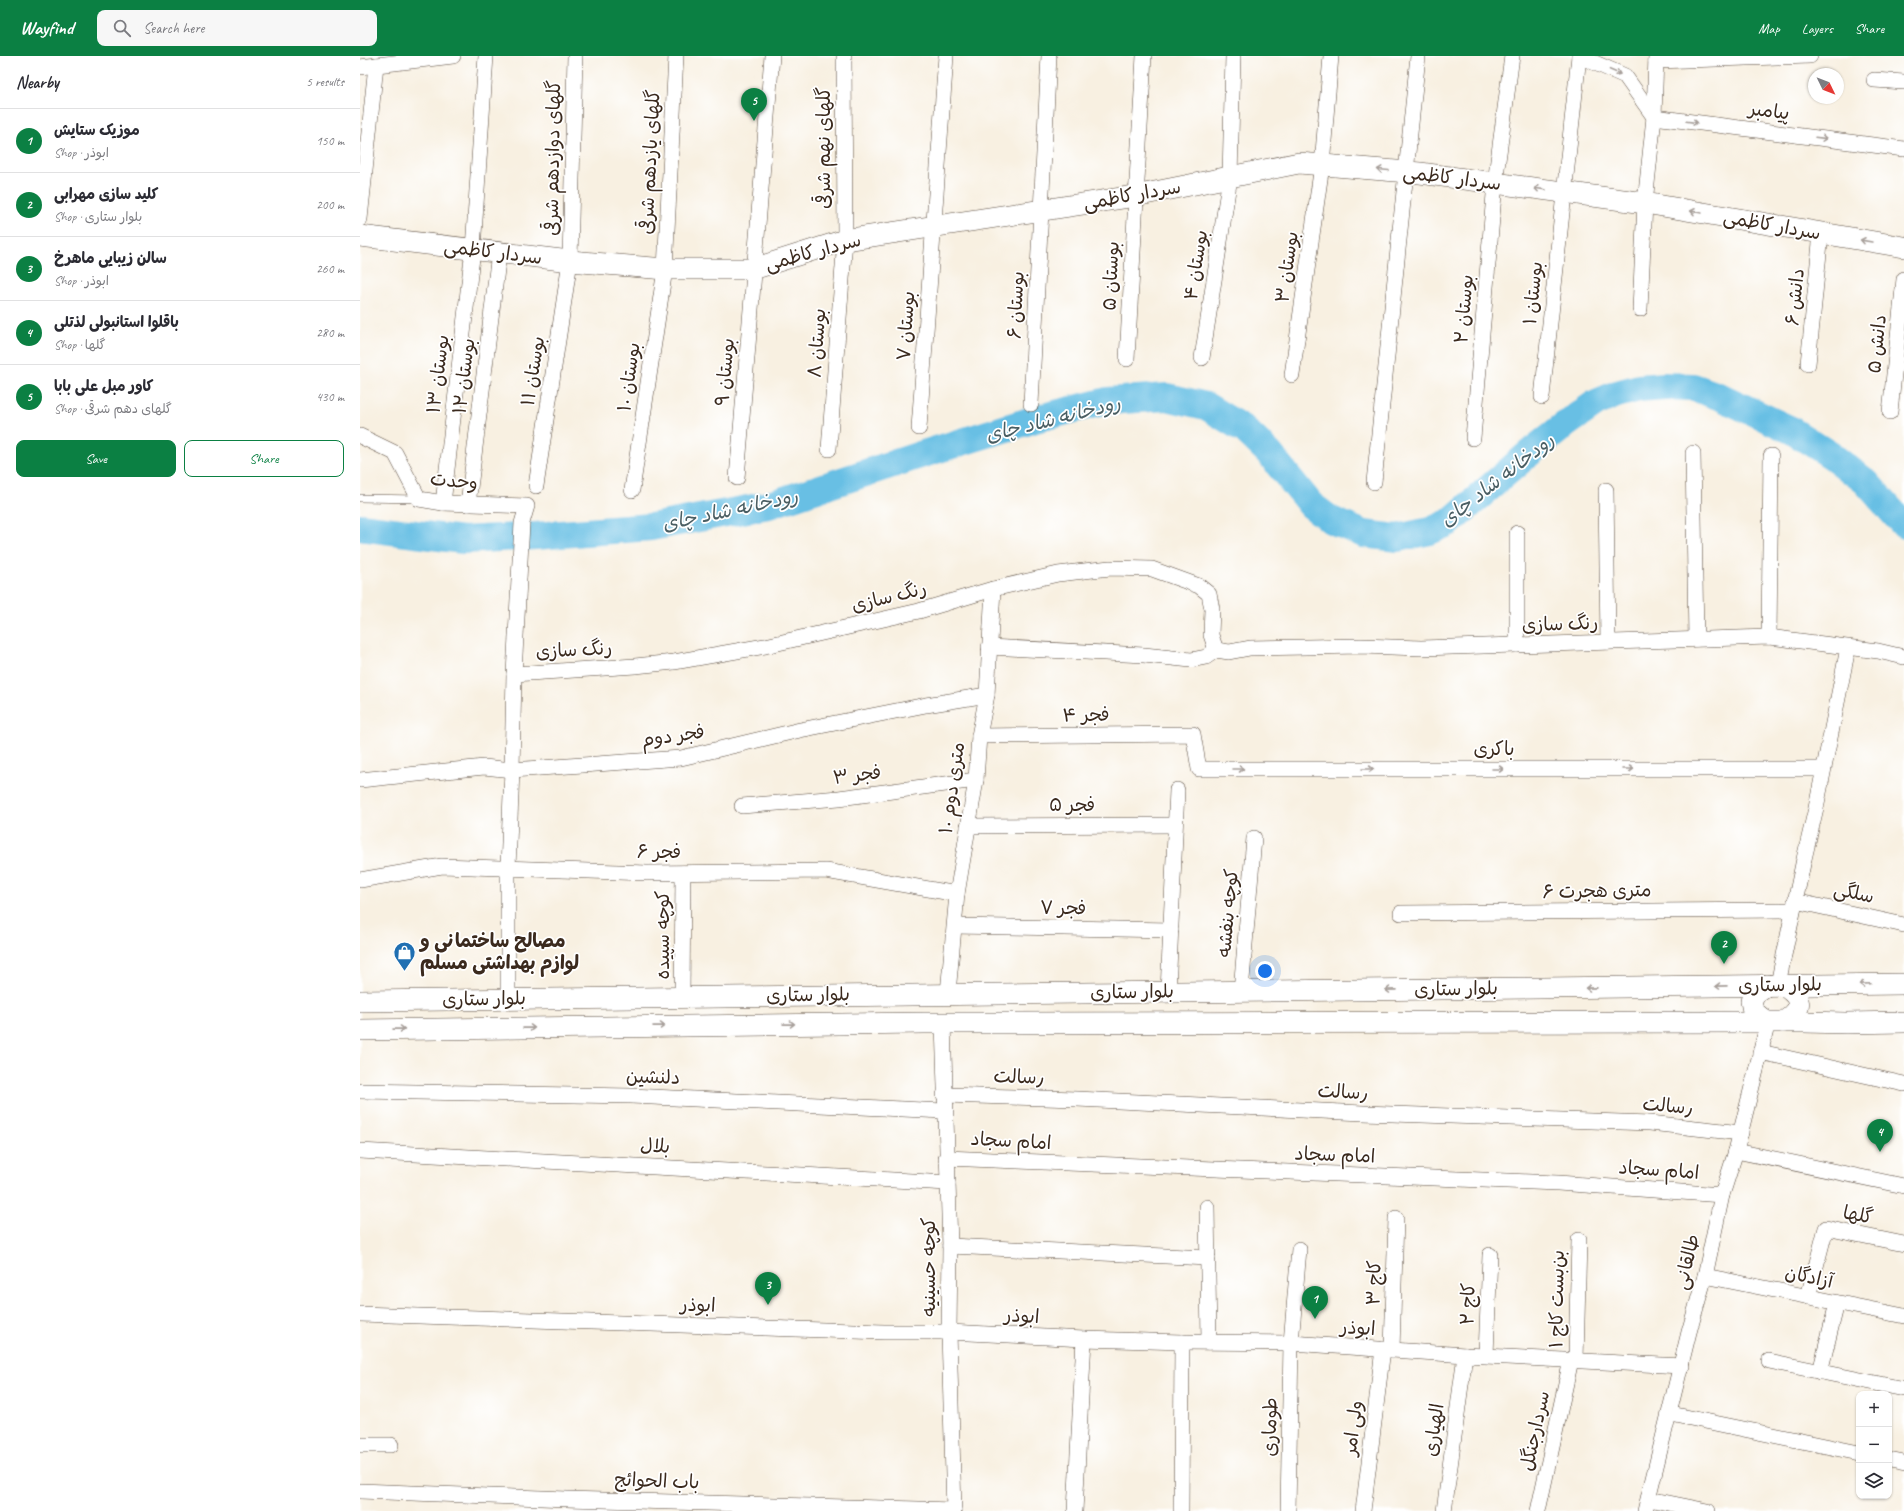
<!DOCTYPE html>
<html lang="en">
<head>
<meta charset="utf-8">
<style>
	:root { --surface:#fff; --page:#f7f7f7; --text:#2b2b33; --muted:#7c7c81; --line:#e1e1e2; --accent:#0b8043 }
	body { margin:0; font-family:Caveat,"Playpen Sans Arabic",sans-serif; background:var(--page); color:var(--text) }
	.controls { position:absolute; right:12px; bottom:12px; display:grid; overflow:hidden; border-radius:8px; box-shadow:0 1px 3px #0004 }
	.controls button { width:36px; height:36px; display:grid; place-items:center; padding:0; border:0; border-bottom:1px solid var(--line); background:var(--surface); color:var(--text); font:20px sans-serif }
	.compass { position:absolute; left:1448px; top:12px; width:36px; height:36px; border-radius:50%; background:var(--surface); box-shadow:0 1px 3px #0004; rotate:133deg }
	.you { position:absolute; left:905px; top:915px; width:14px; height:14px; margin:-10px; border:3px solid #fff; border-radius:50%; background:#1a73e8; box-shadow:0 0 0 6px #1a73e833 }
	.badge { display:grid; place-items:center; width:26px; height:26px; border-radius:50%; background:var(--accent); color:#fff; font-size:13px; font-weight:700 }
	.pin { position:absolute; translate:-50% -33px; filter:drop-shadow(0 1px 2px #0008) }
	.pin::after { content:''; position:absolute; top:21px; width:14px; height:12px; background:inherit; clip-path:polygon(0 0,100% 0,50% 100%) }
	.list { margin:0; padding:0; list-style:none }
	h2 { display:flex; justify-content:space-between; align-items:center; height:52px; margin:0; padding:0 16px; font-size:17px }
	h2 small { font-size:13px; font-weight:400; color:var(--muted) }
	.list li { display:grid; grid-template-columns:26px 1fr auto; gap:12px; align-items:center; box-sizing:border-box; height:64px; padding:0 16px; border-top:1px solid var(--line) }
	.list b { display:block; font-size:15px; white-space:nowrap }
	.list p { margin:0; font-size:13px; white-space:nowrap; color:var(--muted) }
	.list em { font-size:13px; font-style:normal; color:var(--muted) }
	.actions { display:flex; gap:8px; padding:12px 16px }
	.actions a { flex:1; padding:9px 0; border:1px solid var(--accent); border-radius:8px; text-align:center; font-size:14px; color:var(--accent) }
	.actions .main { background:var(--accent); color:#fff }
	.icon { flex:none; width:22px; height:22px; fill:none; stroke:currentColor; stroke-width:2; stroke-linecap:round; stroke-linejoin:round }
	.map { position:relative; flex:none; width:1544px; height:1455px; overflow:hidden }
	header { display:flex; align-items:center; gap:24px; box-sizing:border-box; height:56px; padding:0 20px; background:var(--accent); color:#fff }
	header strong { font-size:19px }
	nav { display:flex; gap:22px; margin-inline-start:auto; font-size:14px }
	.search { width:280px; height:36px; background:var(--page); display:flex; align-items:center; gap:10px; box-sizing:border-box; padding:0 14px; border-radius:8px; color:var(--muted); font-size:15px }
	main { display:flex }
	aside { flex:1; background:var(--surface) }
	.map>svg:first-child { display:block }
</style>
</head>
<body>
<header>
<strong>Wayfind</strong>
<div class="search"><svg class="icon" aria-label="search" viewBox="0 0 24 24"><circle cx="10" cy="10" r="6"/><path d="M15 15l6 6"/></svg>Search here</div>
<nav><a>Map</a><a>Layers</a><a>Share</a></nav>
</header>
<main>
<aside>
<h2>Nearby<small>5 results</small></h2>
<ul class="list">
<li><span class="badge">1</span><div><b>موزیک ستایش</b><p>Shop · ابوذر</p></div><em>150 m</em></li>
<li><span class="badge">2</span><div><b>کلید سازی مهرابی</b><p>Shop · بلوار ستاری</p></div><em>200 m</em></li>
<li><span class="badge">3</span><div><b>سالن زیبایی ماهرخ</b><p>Shop · ابوذر</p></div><em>260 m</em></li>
<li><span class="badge">4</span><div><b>باقلوا استانبولی لذتلی</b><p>Shop · گلها</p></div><em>280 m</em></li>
<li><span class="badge">5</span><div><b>کاور مبل علی بابا</b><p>Shop · گلهای دهم شرقی</p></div><em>430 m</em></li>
</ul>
<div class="actions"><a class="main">Save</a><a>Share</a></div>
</aside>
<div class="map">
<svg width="1544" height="1455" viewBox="0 0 1544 1455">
	<rect width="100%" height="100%" fill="#fff"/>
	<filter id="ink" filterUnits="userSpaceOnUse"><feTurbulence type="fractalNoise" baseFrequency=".025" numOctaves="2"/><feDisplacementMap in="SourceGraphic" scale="8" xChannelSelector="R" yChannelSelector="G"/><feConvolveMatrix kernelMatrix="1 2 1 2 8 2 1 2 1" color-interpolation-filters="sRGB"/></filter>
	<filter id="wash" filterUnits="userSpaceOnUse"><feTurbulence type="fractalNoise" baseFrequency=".012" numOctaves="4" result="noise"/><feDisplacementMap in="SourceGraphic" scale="16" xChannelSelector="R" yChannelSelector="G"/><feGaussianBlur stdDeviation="0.9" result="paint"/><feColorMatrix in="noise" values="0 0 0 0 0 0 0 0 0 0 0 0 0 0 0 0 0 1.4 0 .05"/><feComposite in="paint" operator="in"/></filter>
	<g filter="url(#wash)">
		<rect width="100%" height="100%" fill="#f8f0e1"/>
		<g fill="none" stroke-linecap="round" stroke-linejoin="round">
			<path stroke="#67bfe4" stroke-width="28" d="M0,471L103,484L175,480L291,471L409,449L563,398L679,362L747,345L807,341L846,350L885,374L909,397L951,449L971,464L1004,478L1037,482L1070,475L1090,466L1167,399L1206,368L1236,347L1257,338L1279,332L1304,330L1333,331L1361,341L1431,374L1472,400L1506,426L1544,469"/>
		</g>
	</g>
	<g filter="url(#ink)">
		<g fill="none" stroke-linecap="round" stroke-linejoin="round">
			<defs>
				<path id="lane" d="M0,442L59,443"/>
				<g id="street">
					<path d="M1219,0L1265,20L1294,61L1544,93"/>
					<path d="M1296,5L1450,0"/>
					<path d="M0,11L93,0"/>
					<path d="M1514,24L1544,26"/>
					<path d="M0,163L16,9"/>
					<path d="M1280,253L1285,147L1294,61L1296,0"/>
					<path d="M842,302L870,121L873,0"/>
					<path d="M767,303L784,0"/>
					<path d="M1448,308L1461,177"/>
					<path d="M932,319L962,109L971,0"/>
					<path d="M1182,341L1219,0"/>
					<path d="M671,348L689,0"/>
					<path d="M1530,356L1544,223"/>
					<path d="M559,372L586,0"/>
					<path d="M0,380L35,397L59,443L83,447L167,450L162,467L154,618L152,714L148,812V943"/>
					<path d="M1113,382L1135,127L1152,0"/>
					<path d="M469,393L485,184L484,0"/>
					<path d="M1333,397L1336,583"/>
					<path d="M377,422L412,0"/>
					<path d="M1014,426L1058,0"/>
					<path d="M176,430L210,205L215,0"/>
					<path d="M272,434L305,213L316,0"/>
					<path d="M1246,434L1248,586"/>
					<path d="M83,447L113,193L126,0"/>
					<path d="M108,448L139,197"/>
					<path d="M1157,477V589"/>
					<path d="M1409,581L1411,400"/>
					<path d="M629,591L784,599L831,604L846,601L856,594L869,596L890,592L1001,590L1061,592L1409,581L1518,595L1544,601"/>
					<path d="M154,618L275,610L314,606L405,590L559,555L633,533L698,518L750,512L792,513L839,530L849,538L852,553L851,579L856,594"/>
					<path d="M619,680L833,678L839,713H1463"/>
					<path d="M0,724L124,711L152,714L321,702L440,674L566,649L627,639"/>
					<path d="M382,750L479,742L616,724"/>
					<path d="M608,770L815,769"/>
					<path d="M0,824L82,810L287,817L466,815L597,838"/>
					<path d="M1435,845L1544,869"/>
					<path d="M1041,857L1433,854"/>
					<path d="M595,870L811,874"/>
					<path d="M1418,928L1444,803L1456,752L1488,592"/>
					<path d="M881,935L894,782"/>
					<path d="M808,936L817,734"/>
					<path d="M588,937L597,838L616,724L619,680L627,639L633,533"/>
					<path d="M322,941L323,817"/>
					<path d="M583,967L590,1190L589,1276L594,1455"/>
					<path d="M1400,996L1544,1028"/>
					<path d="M0,1035L271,1040L584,1055"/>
					<path d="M584,1039L717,1043L1003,1057L1290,1067L1381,1077"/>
					<path d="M0,1095L588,1127"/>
					<path d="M1376,1095L1544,1130"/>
					<path d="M586,1102L1198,1127L1362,1139"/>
					<path d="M847,1151L849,1286"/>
					<path d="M590,1190L848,1202"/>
					<path d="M1345,1220L1544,1260"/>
					<path d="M1448,1241L1466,1172L1544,1188"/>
					<path d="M0,1258L524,1276H589L724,1283L822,1286L931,1287L1105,1299L1322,1310"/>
					<path d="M1032,1294L1036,1162"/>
					<path d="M1126,1299L1130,1199"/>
					<path d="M1216,1304L1219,1184"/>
					<path d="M1409,1305L1544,1333"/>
					<path d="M1460,1316L1477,1247"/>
					<path d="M1311,1358L1499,1397"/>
					<path d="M0,1389H31"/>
					<path d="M1529,1404L1544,1407"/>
					<path d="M0,1435L207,1443L594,1454"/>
					<path d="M1289,1443L1348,1455"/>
					<path d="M715,1455L724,1283"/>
					<path d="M821,1455L822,1286"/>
					<path d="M928,1455L931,1287L939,1193"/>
					<path d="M1003,1455L1023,1293"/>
					<path d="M1084,1455L1105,1299"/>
					<path d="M1178,1455L1211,1304"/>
					<path d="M1285,1455L1329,1276L1345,1220L1362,1139L1376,1095L1408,966"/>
				</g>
				<g id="secondary">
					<path d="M0,180L210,205L305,213H393L485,184L775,140L939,107L1060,117L1285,147L1544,191"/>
					<path d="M1421,928C1442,941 1446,952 1423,966"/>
					<path d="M0,945L1544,928"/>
					<path d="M1406,966L1393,955L1391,945L1397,936L1407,929"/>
					<path d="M0,974L564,967L1444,966L1486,967L1544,966"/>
				</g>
			</defs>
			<use href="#lane" stroke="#57483b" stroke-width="8"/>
			<use href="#street" stroke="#57483b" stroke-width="16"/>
			<use href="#secondary" stroke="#57483b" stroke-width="22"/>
			<use href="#lane" stroke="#fff" stroke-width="7"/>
			<use href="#street" stroke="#fff" stroke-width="15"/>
			<use href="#secondary" stroke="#fff" stroke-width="21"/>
		</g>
		<defs><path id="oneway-shaft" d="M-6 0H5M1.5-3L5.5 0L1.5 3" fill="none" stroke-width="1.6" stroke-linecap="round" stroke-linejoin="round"/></defs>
		<g stroke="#a79f9a">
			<use href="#oneway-shaft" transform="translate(1255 16) rotate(23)"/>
			<use href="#oneway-shaft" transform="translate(1332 66) rotate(7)"/>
			<use href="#oneway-shaft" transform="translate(1461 82) rotate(7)"/>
			<use href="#oneway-shaft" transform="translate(1023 114) rotate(-175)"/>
			<use href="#oneway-shaft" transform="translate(1180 133) rotate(-172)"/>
			<use href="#oneway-shaft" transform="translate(1336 156) rotate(-170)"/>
			<use href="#oneway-shaft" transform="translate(1506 185) rotate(-170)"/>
			<use href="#oneway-shaft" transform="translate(878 713)"/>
			<use href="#oneway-shaft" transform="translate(1008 713)"/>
			<use href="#oneway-shaft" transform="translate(1138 713)"/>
			<use href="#oneway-shaft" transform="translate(1268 713)"/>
			<use href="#oneway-shaft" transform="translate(1505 928) rotate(178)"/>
			<use href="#oneway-shaft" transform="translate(1361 930) rotate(179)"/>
			<use href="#oneway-shaft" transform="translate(1231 932) rotate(179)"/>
			<use href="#oneway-shaft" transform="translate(1031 934) rotate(179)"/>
			<use href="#oneway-shaft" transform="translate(429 968) rotate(-1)"/>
			<use href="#oneway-shaft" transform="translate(299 970) rotate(-1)"/>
			<use href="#oneway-shaft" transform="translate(169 972) rotate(-1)"/>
			<use href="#oneway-shaft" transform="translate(39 973) rotate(-1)"/>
		</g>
	</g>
	<defs>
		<symbol id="shop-pin" viewBox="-11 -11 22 30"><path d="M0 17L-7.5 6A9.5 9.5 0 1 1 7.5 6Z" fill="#1f6fb2" stroke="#fff"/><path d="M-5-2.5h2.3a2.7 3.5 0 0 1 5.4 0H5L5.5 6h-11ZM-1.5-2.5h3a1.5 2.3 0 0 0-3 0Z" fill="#fff"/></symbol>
	</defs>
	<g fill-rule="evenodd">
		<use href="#shop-pin" x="32" y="884" width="25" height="34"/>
	</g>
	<g text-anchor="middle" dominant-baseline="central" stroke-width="3.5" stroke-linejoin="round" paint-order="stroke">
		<g font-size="19" fill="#3b2a1e" stroke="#fff">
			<text transform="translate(1409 55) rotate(7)">پیامبر</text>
			<text transform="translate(464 92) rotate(-90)">گلهای نهم شرقی</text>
			<text transform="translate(193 102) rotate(-89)">گلهای دوازدهم شرقی</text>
			<text transform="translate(290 106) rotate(-87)">گلهای یازدهم شرقی</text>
			<text transform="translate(1092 122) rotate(7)">سردار کاظمی</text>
			<text transform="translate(772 139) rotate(-10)">سردار کاظمی</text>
			<text transform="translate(1412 169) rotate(10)">سردار کاظمی</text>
			<text transform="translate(133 196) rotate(7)">سردار کاظمی</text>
			<text transform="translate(453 196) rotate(-15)">سردار کاظمی</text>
			<text transform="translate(836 209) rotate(-81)">بوستان ۴</text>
			<text transform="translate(927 211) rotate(-82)">بوستان ۳</text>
			<text transform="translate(751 220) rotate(-87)">بوستان ۵</text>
			<text transform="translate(1173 237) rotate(-84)">بوستان ۱</text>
			<text transform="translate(1435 241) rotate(-84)">دانش ۶</text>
			<text transform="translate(656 249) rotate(-87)">بوستان ۶</text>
			<text transform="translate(1104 253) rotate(-85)">بوستان ۲</text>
			<text transform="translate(546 270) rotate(-86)">بوستان ۷</text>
			<text transform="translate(457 287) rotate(-86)">بوستان ۸</text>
			<text transform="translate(1517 288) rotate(-84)">دانش ۵</text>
			<text transform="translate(173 315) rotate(-81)">بوستان ۱۱</text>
			<text transform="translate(365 316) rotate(-85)">بوستان ۹</text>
			<text transform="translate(78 318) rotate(-83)">بوستان ۱۳</text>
			<text transform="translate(104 320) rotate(-83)">بوستان ۱۲</text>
			<text transform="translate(269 321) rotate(-82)">بوستان ۱۰</text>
			<text transform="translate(94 425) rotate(6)">وحدت</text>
			<text transform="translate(529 541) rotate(-14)">رنگ سازی</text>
			<text transform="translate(1200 568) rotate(-2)">رنگ سازی</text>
			<text transform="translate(214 594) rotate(-3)">رنگ سازی</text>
			<text transform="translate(726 659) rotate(-1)">فجر ۴</text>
			<text transform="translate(313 680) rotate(-8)">فجر دوم</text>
			<text x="1134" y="693">باکری</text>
			<text transform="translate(497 719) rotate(-7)">فجر ۳</text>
			<text transform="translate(592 732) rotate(-82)">۱۰ متری دوم</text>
			<text x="712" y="749">فجر ۵</text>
			<text x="299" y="796">فجر ۶</text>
			<text transform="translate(1237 835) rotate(-1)">۶ متری هجرت</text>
			<text transform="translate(1494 837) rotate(12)">سلگی</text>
			<text transform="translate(703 852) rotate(1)">فجر ۷</text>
			<text transform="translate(868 857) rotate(-85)">کوچه بنفشه</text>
			<text transform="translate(303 879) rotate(-90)">کوچه سپیده</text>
			<text transform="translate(1420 929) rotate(-1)">بلوار ستاری</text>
			<text transform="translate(1096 933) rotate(-1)">بلوار ستاری</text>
			<text transform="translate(772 936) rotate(-1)">بلوار ستاری</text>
			<text transform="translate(448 939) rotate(-1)">بلوار ستاری</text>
			<text transform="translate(124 943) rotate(-1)">بلوار ستاری</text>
			<text transform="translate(293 1021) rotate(2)">دلنشین</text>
			<text transform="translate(659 1021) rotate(2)">رسالت</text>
			<text transform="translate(983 1036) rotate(3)">رسالت</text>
			<text transform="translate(1308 1050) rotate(5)">رسالت</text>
			<text transform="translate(651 1085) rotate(3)">امام سجاد</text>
			<text transform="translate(295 1090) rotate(3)">بلال</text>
			<text transform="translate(975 1099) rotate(2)">امام سجاد</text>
			<text transform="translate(1299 1114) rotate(4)">امام سجاد</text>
			<text transform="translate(1498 1159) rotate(11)">گلها</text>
			<text transform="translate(1327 1206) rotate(-77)">طالقانی</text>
			<text transform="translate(569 1211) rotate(-90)">کوچه حسینیه</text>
			<text transform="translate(1449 1221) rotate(12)">آزادگان</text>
			<text transform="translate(1014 1227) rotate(-88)">کاج ۳</text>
			<text transform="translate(1197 1243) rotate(-89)">بن‌بست کاج ۱</text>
			<text transform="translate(1108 1248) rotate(-88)">کاج ۲</text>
			<text transform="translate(338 1249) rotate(2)">ابوذر</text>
			<text transform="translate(662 1260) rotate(3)">ابوذر</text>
			<text transform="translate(998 1272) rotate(3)">ابوذر</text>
			<text transform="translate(910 1371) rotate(-89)">طوماری</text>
			<text transform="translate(993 1372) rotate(-83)">ولی امر</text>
			<text transform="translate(1074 1374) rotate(-82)">الهیاری</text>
			<text transform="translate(1175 1375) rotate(-78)">سردارجنگل</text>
			<text transform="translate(297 1425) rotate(2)">باب الحوائج</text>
		</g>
		<g font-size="19" font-weight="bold" fill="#3b2a1e" stroke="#fff" text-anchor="start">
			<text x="60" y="885">مصالح ساختمانی و<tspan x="60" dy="22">لوازم بهداشتی مسلم</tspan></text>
		</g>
		<g font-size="20" font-style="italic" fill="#4a5e63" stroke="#fff">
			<text transform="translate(693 363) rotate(-14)">رودخانه شاد چای</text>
			<text transform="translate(1137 424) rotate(-38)">رودخانه شاد چای</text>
			<text transform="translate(370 454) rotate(-12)">رودخانه شاد چای</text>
		</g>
	</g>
</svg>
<div class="controls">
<button>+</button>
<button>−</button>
<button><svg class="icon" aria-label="layers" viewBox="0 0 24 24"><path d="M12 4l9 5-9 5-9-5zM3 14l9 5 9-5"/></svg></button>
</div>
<svg class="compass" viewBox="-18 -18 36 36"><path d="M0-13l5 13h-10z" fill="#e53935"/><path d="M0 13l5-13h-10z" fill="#7c7c81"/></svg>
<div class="you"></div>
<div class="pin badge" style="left:955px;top:1263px">1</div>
<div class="pin badge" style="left:1364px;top:908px">2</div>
<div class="pin badge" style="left:408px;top:1249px">3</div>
<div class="pin badge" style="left:1520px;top:1096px">4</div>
<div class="pin badge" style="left:394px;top:65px">5</div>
</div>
</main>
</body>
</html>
